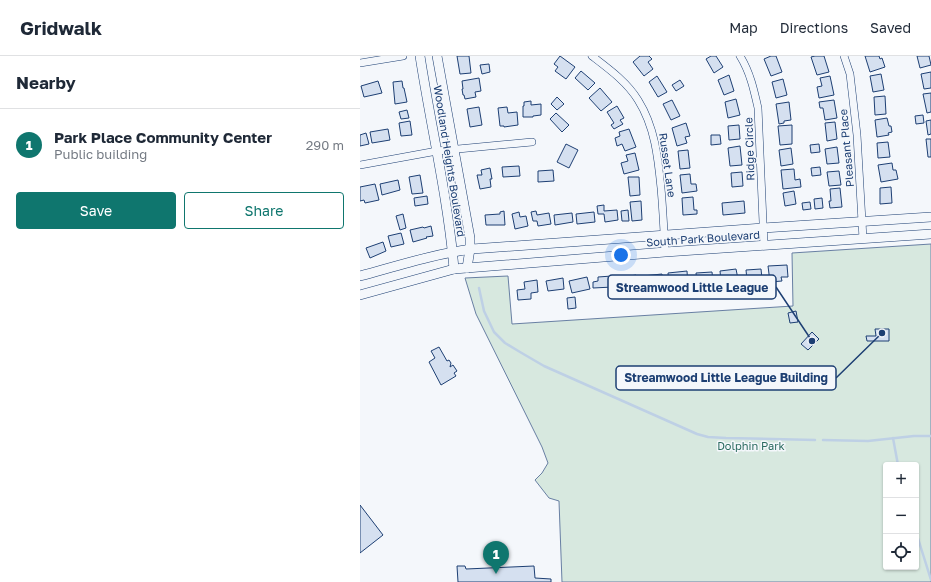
<!DOCTYPE html>
<html lang="en">
<head>
<meta charset="utf-8">
<style>
	:root { --surface:#fff; --page:#f6f6f7; --text:#1f2937; --muted:#747a83; --line:#e0e1e3; --accent:#0f766e }
	body { margin:0; font-family:"Golos Text",sans-serif; background:var(--page); color:var(--text) }
	.controls { position:absolute; right:12px; bottom:12px; display:grid; overflow:hidden; border-radius:4px; box-shadow:0 1px 3px #0004 }
	.controls button { width:36px; height:36px; display:grid; place-items:center; padding:0; border:0; border-bottom:1px solid var(--line); background:var(--surface); color:var(--text); font:20px sans-serif }
	.you { position:absolute; left:261px; top:199px; width:14px; height:14px; margin:-10px; border:3px solid #fff; border-radius:50%; background:#1a73e8; box-shadow:0 0 0 6px #1a73e833 }
	.badge { display:grid; place-items:center; width:26px; height:26px; border-radius:50%; background:var(--accent); color:#fff; font-size:13px; font-weight:700 }
	.pin { position:absolute; translate:-50% -33px; filter:drop-shadow(0 1px 2px #0008) }
	.pin::after { content:''; position:absolute; top:21px; width:14px; height:12px; background:inherit; clip-path:polygon(0 0,100% 0,50% 100%) }
	.list { margin:0; padding:0; list-style:none }
	h2 { display:flex; justify-content:space-between; align-items:center; height:52px; margin:0; padding:0 16px; font-size:17px }
	h2 small { font-size:13px; font-weight:400; color:var(--muted) }
	.list li { display:grid; grid-template-columns:26px 1fr auto; gap:12px; align-items:center; box-sizing:border-box; height:72px; padding:0 16px; border-top:1px solid var(--line) }
	.list b { display:block; font-size:15px; white-space:nowrap }
	.list p { margin:0; font-size:13px; white-space:nowrap; color:var(--muted) }
	.list em { font-size:13px; font-style:normal; color:var(--muted) }
	.actions { display:flex; gap:8px; padding:12px 16px }
	.actions a { flex:1; padding:9px 0; border:1px solid var(--accent); border-radius:4px; text-align:center; font-size:14px; color:var(--accent) }
	.actions .main { background:var(--accent); color:#fff }
	.icon { flex:none; width:22px; height:22px; fill:none; stroke:currentColor; stroke-width:2; stroke-linecap:round; stroke-linejoin:round }
	.map { position:relative; flex:none; width:571px; height:526px; overflow:hidden }
	header { display:flex; align-items:center; gap:24px; box-sizing:border-box; height:56px; padding:0 20px; background:var(--surface); border-bottom:1px solid var(--line) }
	header strong { font-size:19px }
	nav { display:flex; gap:22px; margin-inline-start:auto; font-size:14px }
	main { display:flex }
	aside { flex:1; background:var(--surface) }
	.map>svg:first-child { display:block }
</style>
</head>
<body>
<header>
<strong>Gridwalk</strong>
<nav><a>Map</a><a>Directions</a><a>Saved</a></nav>
</header>
<main>
<aside>
<h2>Nearby<small></small></h2>
<ul class="list">
<li><span class="badge">1</span><div><b>Park Place Community Center</b><p>Public building</p></div><em>290 m</em></li>
</ul>
<div class="actions"><a class="main">Save</a><a>Share</a></div>
</aside>
<div class="map">
<svg width="571" height="526" viewBox="0 0 571 526">
	<rect width="100%" height="100%" fill="#f4f7fb"/>
	<path fill="#d7e8df" stroke="#687fa3" fill-rule="evenodd" d="M571,188V526H202L199,445L189,442L175,424L182,417L188,407L182,391L116,258L105,222L148,220L152,268L433,250L432,197ZM526,409H556V511H526Z"/>
	<g fill="none" stroke-linecap="round" stroke-linejoin="round">
		<g stroke="#bed0e5" stroke-width="2.5">
			<path d="M119,232L124,255L134,276L145,287L160,296L184,310L337,378L348,381L366,382L455,384"/>
			<path d="M533,382L538,409"/>
			<path d="M463,384L508,385L554,380H571"/>
			<path d="M556,476L571,524"/>
		</g>
	</g>
	<g fill="#d5e0f0" stroke="#1d3f73">
		<path d="M97,0H109L111,17L100,18Z"/>
		<path d="M200,0L215,11L206,23L195,15L198,11L194,8Z"/>
		<path d="M280,0H289L292,3L288,6L293,13L284,20L273,6Z"/>
		<path d="M351,0H356L363,11L354,17L346,3Z"/>
		<path d="M411,0H416L422,16L411,20L404,3Z"/>
		<path d="M455,0H464L469,16L457,19L451,1Z"/>
		<path d="M505,0H519L520,3L522,2L525,11L510,16Z"/>
		<path d="M557,0H569L571,9L560,12Z"/>
		<path d="M129,8L130,16L122,18L120,9Z"/>
		<path d="M221,15L235,27L228,34L215,22Z"/>
		<path d="M571,16V32L564,33L561,18Z"/>
		<path d="M521,18L524,34L513,36L510,20Z"/>
		<path d="M369,19L374,35L364,39L358,24Z"/>
		<path d="M297,20L307,36L298,41L289,26Z"/>
		<path d="M470,20L474,39L459,42L457,31L462,30L460,22Z"/>
		<path d="M119,22L121,35L115,36L116,41L105,43L104,39H103L102,33H103L102,25Z"/>
		<path d="M423,23L427,39L416,42L412,26Z"/>
		<path d="M320,24L324,30L316,35L312,29Z"/>
		<path d="M18,25L22,37L4,41L1,30Z"/>
		<path d="M42,25L43,32H44L47,46L35,48L33,26Z"/>
		<path d="M240,32L252,46L241,55L229,42Z"/>
		<path d="M571,37V56L567,57L563,38Z"/>
		<path d="M525,40L526,58L515,59L514,41Z"/>
		<path d="M197,41L204,48L197,54L191,48Z"/>
		<path d="M376,43L380,59L368,62L365,46Z"/>
		<path d="M312,44L320,60L311,64L303,48Z"/>
		<path d="M474,44L477,62L465,64L463,52H460L459,46Z"/>
		<path d="M171,45V49L181,48V59L173,60V61H163V50H164V46Z"/>
		<path d="M429,46L431,64L424,65V67L419,68L416,48Z"/>
		<path d="M257,50L264,62L260,64L263,68L254,73L251,69L254,67L247,56Z"/>
		<path d="M119,51L122,69L110,71L107,53Z"/>
		<path d="M147,51L148,57L157,56L158,69L144,71V70H140L138,52Z"/>
		<path d="M47,54L49,62L41,63L39,56Z"/>
		<path d="M196,57L209,69L202,76L190,63Z"/>
		<path d="M563,59L564,67L556,68L555,60Z"/>
		<path d="M527,62L529,70H531L532,76L528,77L529,79L517,81L515,64Z"/>
		<path d="M571,64V78L568,79L566,65Z"/>
		<path d="M50,65L52,79L41,80L39,67Z"/>
		<path d="M475,66L477,83L467,85L465,67Z"/>
		<path d="M326,67L330,80L325,81L327,87L317,90L312,72Z"/>
		<path d="M379,69L380,83L369,84L368,70Z"/>
		<path d="M432,69V88L420,89L418,70Z"/>
		<path d="M28,73L30,84L12,87L10,76Z"/>
		<path d="M269,73L276,91L265,95L262,88L257,90L255,82L260,80L259,76Z"/>
		<path d="M6,77L9,88L0,90V79Z"/>
		<path d="M351,79H360L361,88L351,89Z"/>
		<path d="M566,83H571V101H568Z"/>
		<path d="M528,86L530,101L518,102L517,87Z"/>
		<path d="M206,88L218,94L209,112L197,106Z"/>
		<path d="M459,88L460,96L451,97L450,89Z"/>
		<path d="M380,90L382,109L370,110L368,92Z"/>
		<path d="M477,91L479,107L467,108L465,93Z"/>
		<path d="M431,92L433,108L421,110L419,94Z"/>
		<path d="M328,94L330,112L320,113L318,95Z"/>
		<path d="M275,97L279,114L264,118L261,107L268,105L266,99Z"/>
		<path d="M532,107L533,114H536L538,123L521,126L518,109Z"/>
		<path d="M159,110L160,120L143,121L142,111Z"/>
		<path d="M460,111L461,119L452,120L451,112Z"/>
		<path d="M130,112L132,123H130L131,131L120,133L117,119H122L121,114Z"/>
		<path d="M434,113L435,124L440,123L441,131L423,133L421,114Z"/>
		<path d="M193,114L194,125L178,126V115Z"/>
		<path d="M479,115L481,129L469,130L467,116Z"/>
		<path d="M382,116L383,130L372,131L371,117Z"/>
		<path d="M330,118L331,128H336L337,135L322,137L320,119Z"/>
		<path d="M60,119L63,137L52,138L49,121Z"/>
		<path d="M268,121H279L280,139L270,140Z"/>
		<path d="M38,124L40,134L22,139L20,128Z"/>
		<path d="M15,128L19,144L5,147L4,144L0,145V131Z"/>
		<path d="M531,131L532,147L520,148V132Z"/>
		<path d="M480,132L482,151L470,152L469,145H471L470,133Z"/>
		<path d="M434,135L436,148L425,150L423,137Z"/>
		<path d="M67,140L68,148L55,150L54,142Z"/>
		<path d="M333,141L334,154H337V158L323,159L322,142Z"/>
		<path d="M462,142L463,152L455,153L454,143Z"/>
		<path d="M281,145L282,164L272,165L270,146Z"/>
		<path d="M384,145L385,157L363,159L362,147Z"/>
		<path d="M450,146L451,153L443,154L442,147Z"/>
		<path d="M244,149V155L257,154L258,164L245,166L244,158H238L237,150Z"/>
		<path d="M268,154L269,165H262L261,155Z"/>
		<path d="M144,155L145,169H126L125,159L140,158V156Z"/>
		<path d="M176,155L177,159L189,157L191,168L178,170L177,165H173L171,156Z"/>
		<path d="M159,156L160,161L166,160L168,170L155,173L152,158Z"/>
		<path d="M234,156L235,166L217,168L216,158Z"/>
		<path d="M212,157L213,166L195,169L194,159Z"/>
		<path d="M43,158L46,172L40,174L36,160Z"/>
		<path d="M71,170L73,180L66,181L67,182L53,186L50,174L63,171L64,172Z"/>
		<path d="M41,177L44,188L31,191L28,180Z"/>
		<path d="M23,186L26,195L10,202L6,192Z"/>
		<path d="M427,209L428,221H421L422,225L410,226L408,210Z"/>
		<path d="M376,213L378,223L361,225L360,215Z"/>
		<path d="M401,213L402,223L387,224L386,214Z"/>
		<path d="M327,215L328,230L309,231L308,217Z"/>
		<path d="M352,216L353,226L337,227L336,217Z"/>
		<path d="M302,218L303,233L285,235L283,220Z"/>
		<path d="M276,219L278,232L260,234L258,222Z"/>
		<path d="M252,220L253,231L233,232V226L238,225V221Z"/>
		<path d="M227,221L230,233L212,237L209,225Z"/>
		<path d="M203,222L204,233L188,235L186,225Z"/>
		<path d="M177,224L178,236L171,237V243L158,244L157,234L165,233L164,226Z"/>
		<path d="M215,241L216,252L208,253L207,242Z"/>
		<path d="M436,255L438,266L430,267L428,257Z"/>
		<path d="M515,273H529V285H507L506,280H516Z"/>
		<path d="M452,276L459,283L448,294L441,288Z"/>
		<path d="M79,291L87,305L89,304L91,307L90,311L93,309L97,315L94,317L96,320L81,329L69,306L75,302L71,295Z"/>
		<path d="M0,449L23,479L0,497Z"/>
		<path d="M97,510H105L106,513L174,510L175,522L191,523V526H98Z"/>
	</g>
	<g fill="none" stroke-linecap="round" stroke-linejoin="round">
		<defs>
			<g id="minor">
				<path d="M232,0C249,13 267,26 278,44C295,71 298,102 301,132C303,154 304,175 305,196"/>
				<path d="M380,0C390,16 394,34 398,52L404,189"/>
				<path d="M484,0L490,18L497,79L503,183"/>
				<path d="M0,7L43,0"/>
				<path d="M0,109L77,95L172,86"/>
			</g>
			<g id="tertiary">
				<path d="M60,0C71,71 88,142 94,213"/>
				<path d="M77,0L110,182V193L107,212"/>
				<path d="M0,220C37,210 74,198 112,193L403,172L571,161"/>
				<path d="M0,239L94,213L305,196L571,178"/>
			</g>
		</defs>
		<use href="#minor" stroke="#1d3f73" stroke-width="8"/>
		<use href="#tertiary" stroke="#1d3f73" stroke-width="10"/>
		<use href="#minor" stroke="#f4f7fb" stroke-width="7"/>
		<use href="#tertiary" stroke="#f4f7fb" stroke-width="9"/>
	</g>
	<g text-anchor="middle" dominant-baseline="central" stroke-width="3" stroke-linejoin="round" paint-order="stroke">
		<g font-size="11" fill="#1d3f73" stroke="#f4f7fb">
			<text transform="translate(486 92) rotate(-95)">Pleasant Place</text>
			<text transform="translate(389 93) rotate(-92)">Ridge Circle</text>
			<text transform="translate(90 105) rotate(81)">Woodland Heights Boulevard</text>
			<text transform="translate(308 109) rotate(82)">Russet Lane</text>
			<text transform="translate(343 182) rotate(-4)">South Park Boulevard</text>
		</g>
		<g font-size="11" fill="#2c6c60" stroke="#f4f7fb">
			<text x="391" y="389">Dolphin Park</text>
		</g>
	</g>
	<path fill="none" stroke="#1d3f73" stroke-width="1.5" d="M452 285L416 231M522 277L476 322"/>
	<g fill="#1d3f73" stroke="#f4f7fb" stroke-width="1.5">
		<circle cx="452" cy="285" r="4"/>
		<circle cx="522" cy="277" r="4"/>
	</g>
	<g fill="#f4f7fb" stroke="#1d3f73" stroke-width="1.5">
		<rect x="248" y="219" width="168" height="24" rx="4"/>
		<rect x="256" y="310" width="220" height="24" rx="4"/>
	</g>
	<g font-size="12" text-anchor="middle" font-weight="bold" fill="#1d3f73">
		<text x="332" y="236">Streamwood Little League</text>
		<text x="366" y="326">Streamwood Little League Building</text>
	</g>
</svg>
<div class="controls">
<button>+</button>
<button>−</button>
<button><svg class="icon" aria-label="locate" viewBox="0 0 24 24"><circle cx="12" cy="12" r="6"/><path d="M12 2v4M12 18v4M2 12h4M18 12h4"/></svg></button>
</div>
<div class="you"></div>
<div class="pin badge" style="left:136px;top:518px">1</div>
</div>
</main>
</body>
</html>
